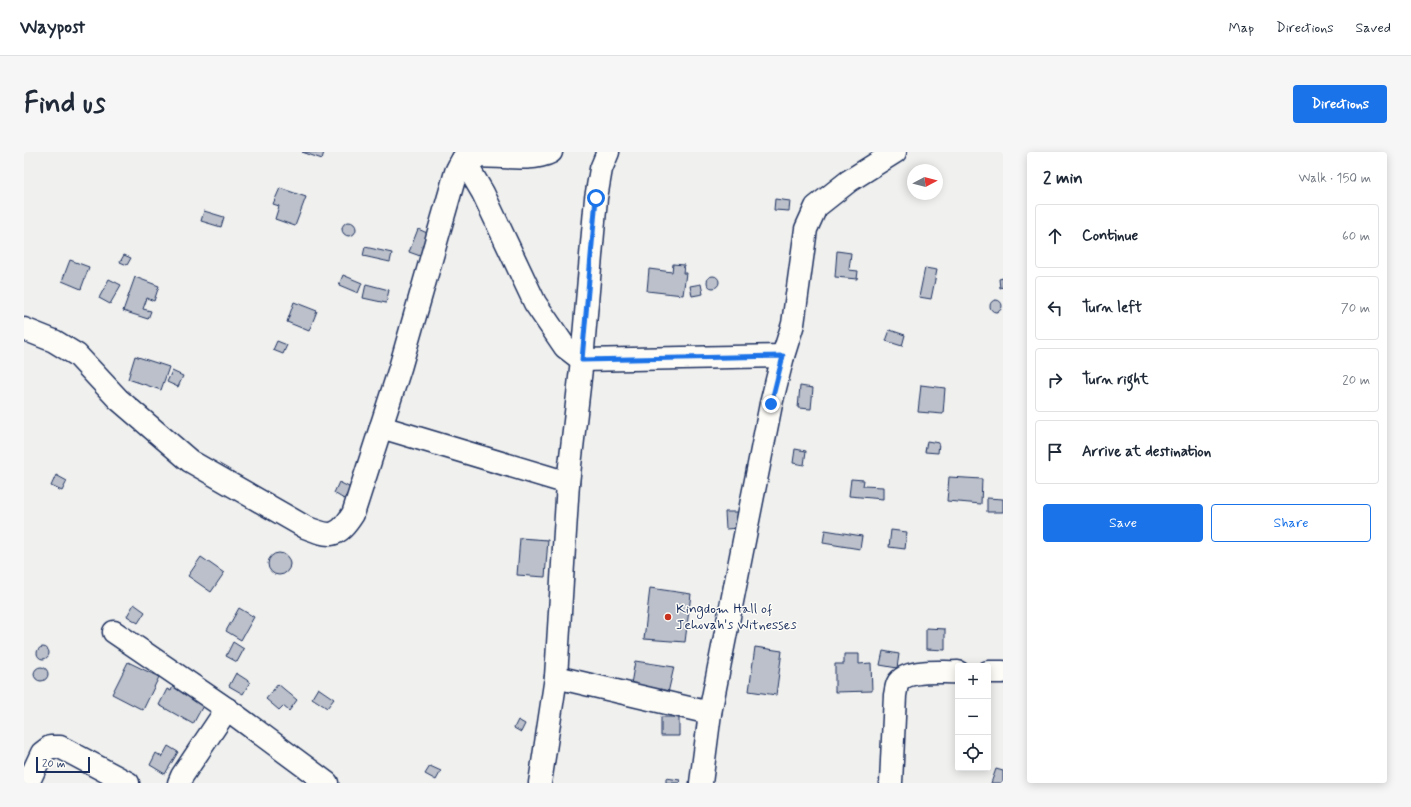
<!DOCTYPE html>
<html lang="en">
<head>
<meta charset="utf-8">
<style>
	:root { --surface:#fff; --page:#f6f6f7; --text:#1f2937; --muted:#747a83; --line:#e0e1e3; --accent:#1a73e8 }
	body { margin:0; font-family:Mynerve,sans-serif; background:var(--page); color:var(--text) }
	.controls { position:absolute; right:12px; bottom:12px; display:grid; overflow:hidden; border-radius:4px; box-shadow:0 2px 10px #0003 }
	.controls button { width:36px; height:36px; display:grid; place-items:center; padding:0; border:0; border-bottom:1px solid var(--line); background:var(--surface); color:var(--text); font:20px sans-serif }
	.compass { position:absolute; left:883px; top:12px; width:36px; height:36px; border-radius:50%; background:var(--surface); box-shadow:0 2px 10px #0003; rotate:83deg }
	.scale { position:absolute; left:12px; bottom:10px; width:54px; box-sizing:border-box; padding-left:4px; border:2px solid #1b2f5e; border-top:0; font-size:11px; line-height:14px; white-space:nowrap; color:#1b2f5e; -webkit-text-stroke:3px #fdfcf7; paint-order:stroke }
	.stop { position:absolute; width:12px; height:12px; margin:-9px; border:3px solid #1a73e8; border-radius:50%; background:#fff }
	.stop.end { background:#1a73e8; border-color:#fff; box-shadow:0 1px 4px #0008 }
	.list { margin:0; padding:0; list-style:none }
	h2 { display:flex; justify-content:space-between; align-items:center; height:52px; margin:0; padding:0 16px; font-size:17px }
	h2 small { font-size:13px; font-weight:400; color:var(--muted) }
	.list li { display:grid; grid-template-columns:26px 1fr auto; gap:12px; align-items:center; box-sizing:border-box; height:64px; margin:0 8px 8px; padding:0 8px; border:1px solid var(--line); border-radius:4px }
	.list b { display:block; font-size:15px; white-space:nowrap }
	.list em { font-size:13px; font-style:normal; color:var(--muted) }
	.actions { display:flex; gap:8px; padding:12px 16px }
	.actions a { flex:1; padding:9px 0; border:1px solid var(--accent); border-radius:4px; text-align:center; font-size:14px; color:var(--accent) }
	.actions .main { background:var(--accent); color:#fff }
	.icon { flex:none; width:22px; height:22px; fill:none; stroke:currentColor; stroke-width:2; stroke-linecap:round; stroke-linejoin:round }
	.map { position:relative; flex:none; width:979px; height:631px; overflow:hidden; border-radius:4px }
	header { display:flex; align-items:center; gap:24px; box-sizing:border-box; height:56px; padding:0 20px; background:var(--surface); border-bottom:1px solid var(--line) }
	header strong { font-size:19px }
	nav { display:flex; gap:22px; margin-inline-start:auto; font-size:14px }
	.intro { display:flex; align-items:center; justify-content:space-between; box-sizing:border-box; height:96px; padding:0 24px }
	h1 { margin:0; font-size:28px }
	.button { padding:10px 18px; border-radius:4px; background:var(--accent); color:#fff; font-size:14px; font-weight:700 }
	main { display:flex; gap:24px; padding:0 24px }
	aside { flex:1; background:var(--surface); border-radius:4px; box-shadow:0 2px 10px #0003 }
	.map>svg:first-child { display:block }
</style>
</head>
<body>
<header>
<strong>Waypost</strong>
<nav><a>Map</a><a>Directions</a><a>Saved</a></nav>
</header>
<div class="intro"><h1>Find us</h1><a class="button">Directions</a></div>
<main>
<div class="map">
<svg width="979" height="631" viewBox="0 0 979 631">
	<rect width="100%" height="100%" fill="#f0f0ee"/>
	<filter id="ink" filterUnits="userSpaceOnUse"><feTurbulence type="fractalNoise" baseFrequency=".025" numOctaves="2"/><feDisplacementMap in="SourceGraphic" scale="8" xChannelSelector="R" yChannelSelector="G"/><feConvolveMatrix kernelMatrix="1 2 1 2 8 2 1 2 1" color-interpolation-filters="sRGB"/></filter>
	<g filter="url(#ink)">
		<g fill="#bbc0ca" stroke="#1b2f5e">
			<path d="M278,0H300L298,7Z"/>
			<path d="M256,36L282,45L271,74L251,67L255,54L249,52Z"/>
			<path d="M751,47L766,49L765,59L750,58Z"/>
			<path d="M180,59L200,65L197,75L177,69Z"/>
			<circle cx="325" cy="77" r="7"/>
			<path d="M394,77L408,83L399,105L385,100Z"/>
			<path d="M341,95L368,101L366,110L339,104Z"/>
			<path d="M813,99L827,101L825,118L834,119L833,127L811,125Z"/>
			<path d="M100,103L107,106L103,113L96,110Z"/>
			<path d="M46,108L65,115L57,137L38,129Z"/>
			<path d="M649,112L660,113L659,121H662L659,143L623,139L625,117L648,120Z"/>
			<path d="M901,116L913,118L907,147L895,145Z"/>
			<path d="M319,123L338,131L334,141L315,133Z"/>
			<circle cx="689" cy="130" r="6"/>
			<path d="M111,125L135,134L130,149L123,146L119,157L127,159L124,167L99,159Z"/>
			<path d="M979,126V135L976,136L975,127Z"/>
			<path d="M85,127L97,133L86,152L75,146Z"/>
			<path d="M342,132L365,138L362,151L339,146Z"/>
			<path d="M677,132L679,142L668,144L666,134Z"/>
			<circle cx="972" cy="154" r="6"/>
			<path d="M270,150L293,159L285,179L263,170Z"/>
			<path d="M866,178L881,183L878,194L862,189Z"/>
			<path d="M253,189L263,193L259,202L249,198Z"/>
			<path d="M111,204L145,215L137,238L104,227Z"/>
			<path d="M148,219L159,224L154,235L143,230Z"/>
			<path d="M897,233L921,236L919,262L894,260Z"/>
			<path d="M776,234L789,236L787,257L774,256Z"/>
			<path d="M903,289L915,291L914,301L901,300Z"/>
			<path d="M771,297L782,299L780,313L769,311Z"/>
			<path d="M32,323L43,329L38,339L27,334Z"/>
			<path d="M925,325L958,327L957,352L923,349Z"/>
			<path d="M827,327L840,328L839,334L859,335V347L825,344Z"/>
			<path d="M315,330L327,336L320,347L310,341Z"/>
			<path d="M963,346L979,347V360H963Z"/>
			<path d="M701,360H714L715,376L702,377Z"/>
			<path d="M801,378L838,384L836,397L799,391Z"/>
			<path d="M867,378L883,380L881,397L865,395Z"/>
			<path d="M496,386L524,388L521,425L493,423Z"/>
			<circle cx="255" cy="412" r="11"/>
			<path d="M177,405L200,421L187,440L164,424Z"/>
			<path d="M626,436L667,442L661,490L620,487Z"/>
			<path d="M110,452L121,460L114,471L103,464Z"/>
			<path d="M215,456L230,465L217,488L202,479Z"/>
			<path d="M902,476L921,477V498L902,497Z"/>
			<path d="M209,490L220,497L213,510L202,504Z"/>
			<circle cx="19" cy="501" r="6"/>
			<path d="M731,495L758,499L752,543L725,539Z"/>
			<path d="M859,499L875,502L873,516L856,513Z"/>
			<path d="M820,502H835V512L847,511L848,539L811,540V512H820Z"/>
			<path d="M611,509L650,515L644,541L607,532Z"/>
			<path d="M104,510L135,525L119,558L88,542Z"/>
			<circle cx="17" cy="522" r="7"/>
			<path d="M212,521L226,530L219,542L205,534Z"/>
			<path d="M254,532L273,548L265,559L259,554L255,558L242,547Z"/>
			<path d="M149,534L181,550L169,572L135,553L143,537L147,539Z"/>
			<path d="M294,536L310,547L303,556L288,546Z"/>
			<rect x="637" y="565" width="18" height="19"/>
			<path d="M494,568L501,572L497,580L490,576Z"/>
			<path d="M144,594L154,600L141,622L126,613L132,601L138,605Z"/>
			<path d="M406,614L417,619L412,628L401,622Z"/>
			<path d="M972,617L979,619V631H967Z"/>
			<path d="M642,626L656,628L655,631H642Z"/>
		</g>
		<g fill="none" stroke-linecap="round" stroke-linejoin="round">
			<defs>
				<g id="minor">
					<path d="M439,7L459,41L511,151L541,195L558,208L759,204"/>
					<path d="M0,177L30,189L53,203L94,247L166,309L281,375C306,385 313,387 329,362L376,216L432,20C434,16 437,9 440,6C458,0 505,12 527,0"/>
					<path d="M357,275L544,331"/>
					<path d="M90,480L203,557L303,631"/>
					<path d="M964,520H979"/>
					<path d="M532,525L686,561"/>
					<path d="M4,631L18,601L26,595H36L104,631"/>
					<path d="M155,631L158,624L203,557"/>
					<path d="M516,631L532,525L544,331L558,208L572,46L577,17L584,0"/>
					<path d="M677,631L686,561L747,252L759,204L769,172L782,77L792,55L825,29L871,0"/>
					<path d="M867,631L871,543C872,540 872,534 874,531C883,516 919,521 934,520"/>
				</g>
			</defs>
			<use href="#minor" stroke="#1b2f5e" stroke-width="25"/>
			<use href="#minor" stroke="#fdfcf7" stroke-width="22"/>
		</g>
	</g>
	<g fill="none" stroke-linecap="round" stroke-linejoin="round" filter="url(#ink)">
		<path stroke="#1a73e8" stroke-width="5" d="M572,46L558,208L759,204L747,252"/>
	</g>
	<circle fill="#c8321e" stroke="#fdfcf7" stroke-width="1.5" cx="644" cy="465" r="4"/>
	<g text-anchor="middle" dominant-baseline="central" stroke-width="3" stroke-linejoin="round" paint-order="stroke">
		<g font-size="14" fill="#1b2f5e" stroke="#fdfcf7" text-anchor="start">
			<text x="652" y="457">Kingdom Hall of<tspan x="652" dy="16">Jehovah's Witnesses</tspan></text>
		</g>
	</g>
</svg>
<div class="controls">
<button>+</button>
<button>−</button>
<button><svg class="icon" aria-label="locate" viewBox="0 0 24 24"><circle cx="12" cy="12" r="6"/><path d="M12 2v4M12 18v4M2 12h4M18 12h4"/></svg></button>
</div>
<svg class="compass" viewBox="-18 -18 36 36"><path d="M0-13l5 13h-10z" fill="#e53935"/><path d="M0 13l5-13h-10z" fill="#747a83"/></svg>
<div class="scale">20 m</div>
<div class="stop" style="left:572px;top:46px"></div>
<div class="stop end" style="left:747px;top:252px"></div>
</div>
<aside>
<h2>2 min<small>Walk · 150 m</small></h2>
<ul class="list">
<li><svg class="icon" aria-label="ahead" viewBox="0 0 24 24"><path d="M12 20V5M6 11l6-6 6 6"/></svg><div><b>Continue</b></div><em>60 m</em></li>
<li><svg class="icon" aria-label="left" viewBox="0 0 24 24"><path d="M17 20v-9H6M10 6l-5 5 5 5"/></svg><div><b>Turn left</b></div><em>70 m</em></li>
<li><svg class="icon" aria-label="right" viewBox="0 0 24 24"><path d="M7 20v-9h11M14 6l5 5-5 5"/></svg><div><b>Turn right</b></div><em>20 m</em></li>
<li><svg class="icon" aria-label="arrive" viewBox="0 0 24 24"><path d="M6 21V4h12l-3 4 3 4H6"/></svg><div><b>Arrive at destination</b></div></li>
</ul>
<div class="actions"><a class="main">Save</a><a>Share</a></div>
</aside>
</main>
</body>
</html>
